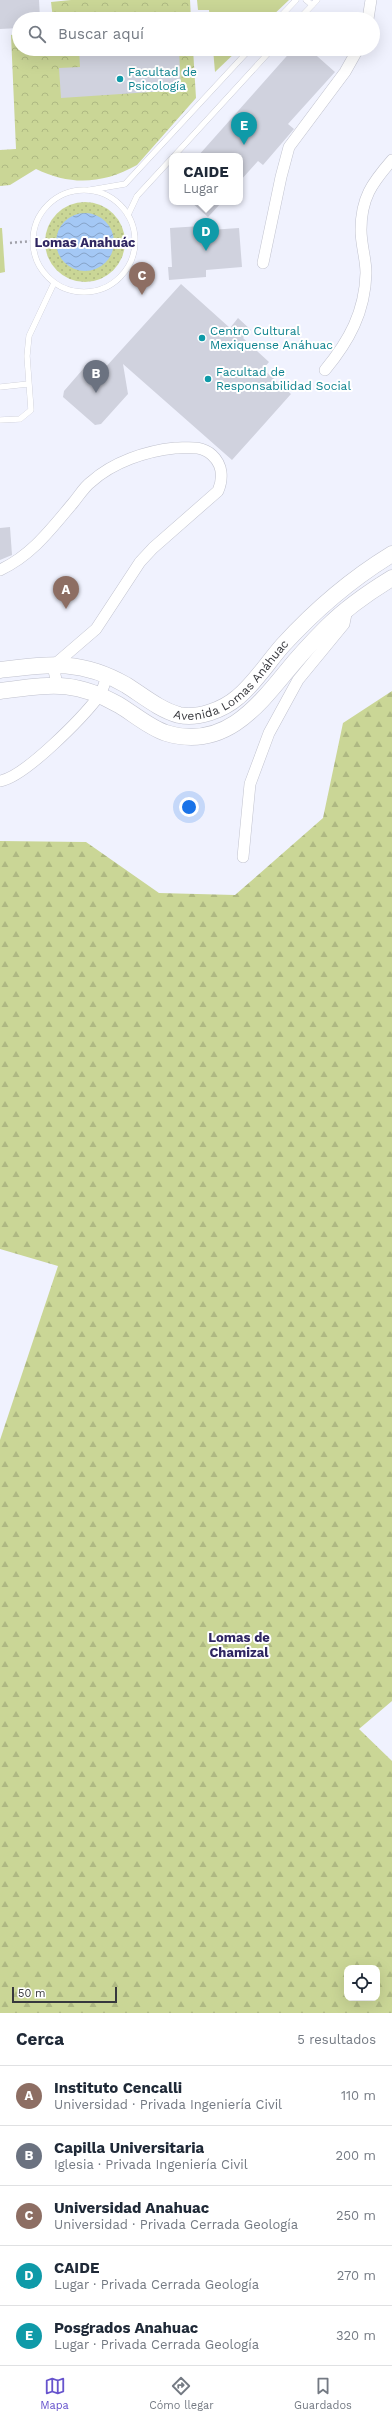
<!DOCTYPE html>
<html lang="es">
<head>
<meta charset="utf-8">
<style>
	:root { --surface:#fff; --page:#f2f2f3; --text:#1f2937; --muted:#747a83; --line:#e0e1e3; --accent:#6754cd }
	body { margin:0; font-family:"Work Sans",sans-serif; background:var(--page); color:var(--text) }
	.controls { position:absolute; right:12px; bottom:12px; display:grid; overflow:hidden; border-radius:8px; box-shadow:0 4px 16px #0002 }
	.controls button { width:36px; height:36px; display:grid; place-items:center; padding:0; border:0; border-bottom:1px solid var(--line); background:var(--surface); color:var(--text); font:20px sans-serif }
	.scale { position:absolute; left:12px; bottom:10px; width:105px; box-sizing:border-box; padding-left:4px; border:2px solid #37383d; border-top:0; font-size:11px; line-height:14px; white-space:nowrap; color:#37383d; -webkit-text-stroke:3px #fff; paint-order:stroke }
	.you { position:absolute; left:189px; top:807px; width:14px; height:14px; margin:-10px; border:3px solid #fff; border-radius:50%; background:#1a73e8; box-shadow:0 0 0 6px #1a73e833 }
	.badge { display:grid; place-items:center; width:26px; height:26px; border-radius:50%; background:var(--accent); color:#fff; font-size:13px; font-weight:700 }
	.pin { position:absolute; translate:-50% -33px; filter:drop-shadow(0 1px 2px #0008) }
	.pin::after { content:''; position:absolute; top:21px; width:14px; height:12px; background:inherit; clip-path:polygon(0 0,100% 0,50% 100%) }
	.popup { position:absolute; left:169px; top:153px; width:74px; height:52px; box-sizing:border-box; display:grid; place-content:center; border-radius:8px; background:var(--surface); filter:drop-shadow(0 1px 3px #0005); font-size:13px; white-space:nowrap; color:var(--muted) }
	.popup b { font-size:15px; color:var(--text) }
	.popup::after { content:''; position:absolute; left:50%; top:100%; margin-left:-8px; border:8px solid transparent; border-top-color:var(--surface) }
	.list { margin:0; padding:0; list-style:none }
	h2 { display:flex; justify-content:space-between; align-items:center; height:52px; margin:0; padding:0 16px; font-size:17px }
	h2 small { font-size:13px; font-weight:400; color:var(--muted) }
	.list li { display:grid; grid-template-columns:26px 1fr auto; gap:12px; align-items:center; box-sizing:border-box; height:60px; padding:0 16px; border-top:1px solid var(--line) }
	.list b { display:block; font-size:15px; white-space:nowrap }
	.list p { margin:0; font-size:13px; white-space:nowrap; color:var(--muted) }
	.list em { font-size:13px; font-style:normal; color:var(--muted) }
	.icon { flex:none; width:22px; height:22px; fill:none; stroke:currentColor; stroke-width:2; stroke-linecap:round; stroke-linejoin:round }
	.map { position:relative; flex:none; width:392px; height:2013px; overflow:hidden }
	.search { position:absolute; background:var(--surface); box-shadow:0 4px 16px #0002; left:12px; right:12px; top:12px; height:44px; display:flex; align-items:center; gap:10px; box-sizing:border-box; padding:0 14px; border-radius:22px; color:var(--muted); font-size:15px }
	.sheet { height:352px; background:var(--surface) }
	nav { display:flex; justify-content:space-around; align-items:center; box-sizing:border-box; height:56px; border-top:1px solid var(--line); background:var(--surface); font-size:11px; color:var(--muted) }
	nav a { display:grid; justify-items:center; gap:2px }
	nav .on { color:var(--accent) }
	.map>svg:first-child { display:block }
</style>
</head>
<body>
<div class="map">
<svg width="392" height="2013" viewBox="0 0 392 2013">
	<defs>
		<pattern id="grass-dots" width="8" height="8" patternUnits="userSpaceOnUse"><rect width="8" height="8" fill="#cad696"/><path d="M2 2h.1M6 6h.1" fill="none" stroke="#aeb882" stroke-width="1.8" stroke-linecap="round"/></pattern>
		<pattern id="forest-firs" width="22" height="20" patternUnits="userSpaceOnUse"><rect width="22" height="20" fill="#cad696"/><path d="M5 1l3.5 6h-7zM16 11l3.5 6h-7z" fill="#aeb882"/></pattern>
		<pattern id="park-crowns" width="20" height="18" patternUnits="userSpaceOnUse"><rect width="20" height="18" fill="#cad696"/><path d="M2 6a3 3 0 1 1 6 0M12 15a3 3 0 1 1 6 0" fill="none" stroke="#aeb882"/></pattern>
		<pattern id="water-waves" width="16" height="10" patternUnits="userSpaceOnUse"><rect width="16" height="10" fill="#a4c8f5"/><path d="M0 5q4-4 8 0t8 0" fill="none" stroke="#86a3c8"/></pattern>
	</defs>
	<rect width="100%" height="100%" fill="#f0f2fe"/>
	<circle fill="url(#grass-dots)" cx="85" cy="242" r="40"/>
	<path fill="url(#forest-firs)" fill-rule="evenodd" d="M392,691V1701L359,1729L392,1761V2013H0V1440L58,1266L0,1249V841L86,842L159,893L235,895L323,818L343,723ZM347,1968H377V1998H347Z"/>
	<g fill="url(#park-crowns)">
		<path d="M71,0H190L191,19H53L51,2Z"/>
		<path d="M19,33V49H193L196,98L137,165C103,184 71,186 36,169L10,185L0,186V150L16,149L11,35Z"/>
	</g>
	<g fill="#cad696">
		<path d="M197,0H289L269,19H210L209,10H198Z"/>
		<path d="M213,49H239L215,72Z"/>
		<path d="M0,228H2L5,272L0,273Z"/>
	</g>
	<circle fill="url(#water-waves)" cx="85" cy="242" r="29"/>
	<g fill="#d0d2de">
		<path d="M0,0H39L40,19H19V28L0,29Z"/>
		<path d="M79,49H179L181,90L61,98L59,68L80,67Z"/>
		<path d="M293,49H309L335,72L288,124L294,129L263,165L258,161L240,181V156H198Z"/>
		<path d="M191,202H222L208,217Z"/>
		<path d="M201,226L195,231L239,228L242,267L206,270V277L169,280L168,267H172L170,228Z"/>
		<path d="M181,284L230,328L238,318L251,330L243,338L269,362L263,369L291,394L232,460L123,364L128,394L101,424L95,425L63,397L64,391L90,361H94L104,369Z"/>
		<path d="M10,527L12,555L0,560V528Z"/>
	</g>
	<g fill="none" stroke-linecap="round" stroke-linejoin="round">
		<defs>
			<g id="lane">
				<path d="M306,0L312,5"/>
				<path d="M278,19L296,0"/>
				<path d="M299,19L317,0"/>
				<path d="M174,156L272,49"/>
				<circle cx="84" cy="241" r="51"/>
				<path d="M90,190L125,184L250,49"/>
				<path d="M128,215L137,196L172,158"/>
				<path d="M0,387L28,384"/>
				<path d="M0,420L20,419L31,410L27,356L29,336L54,283"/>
			</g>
			<g id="street">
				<path d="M368,19L371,0"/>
				<path d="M263,263L281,177L289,147L345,72L358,49"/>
				<path d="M325,370C349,341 365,312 366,273C366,259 361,245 361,230C361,198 372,183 392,160"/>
				<path d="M0,570C32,555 51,529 73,503C79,496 84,487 91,482C113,462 146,451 175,448C188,448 201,445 212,455C223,465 223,479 218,491L153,548L140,562L96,629L53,666L57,684"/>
				<path d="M0,781C25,777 83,717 99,696C103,690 105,682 107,676"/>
				<path d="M243,857L250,784L269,733L298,680L344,624L347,609"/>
			</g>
			<g id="secondary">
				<path id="s1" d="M0,670C49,664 81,659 126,685C142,695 160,710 179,715C198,719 223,710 238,697C255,683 268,662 283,645C315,610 351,579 392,554"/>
				<path d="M0,691C50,685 73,679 119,705C134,714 150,728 166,733C222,750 255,710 286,672C299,656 313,641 327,627C346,608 369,592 392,578"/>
			</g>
		</defs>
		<use href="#lane" stroke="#c0c2ce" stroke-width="6"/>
		<use href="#street" stroke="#c0c2ce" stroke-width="12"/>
		<use href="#secondary" stroke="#c0c2ce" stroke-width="17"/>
		<path stroke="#a1a2ab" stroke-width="2.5" stroke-dasharray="2 3" stroke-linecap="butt" d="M10,243L32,241"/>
		<use href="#lane" stroke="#fff" stroke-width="5.5"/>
		<use href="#street" stroke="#fff" stroke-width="11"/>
		<use href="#secondary" stroke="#fff" stroke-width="16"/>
	</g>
	<g fill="#0f9aa8" stroke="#fff" stroke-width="1.5">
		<circle cx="120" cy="79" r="4"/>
		<circle cx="202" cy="338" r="4"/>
		<circle cx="208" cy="379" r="4"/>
	</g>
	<g text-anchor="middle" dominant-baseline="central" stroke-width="4" stroke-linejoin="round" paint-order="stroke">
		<g font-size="12" fill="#0d838f" stroke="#fff" text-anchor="start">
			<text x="128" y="72">Facultad de<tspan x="128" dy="14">Psicología</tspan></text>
			<text x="210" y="331">Centro Cultural<tspan x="210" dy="14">Mexiquense Anáhuac</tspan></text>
			<text x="216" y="372">Facultad de<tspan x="216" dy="14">Responsabilidad Social</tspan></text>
		</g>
		<g font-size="12" fill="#37383d" stroke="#fff">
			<text stroke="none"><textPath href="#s1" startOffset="257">Avenida Lomas Anáhuac</textPath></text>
		</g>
		<g font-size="13" font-weight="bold" fill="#2f2661" stroke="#fff">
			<text x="85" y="242">Lomas Anahuác</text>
			<text x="239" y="1637">Lomas de<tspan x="239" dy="15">Chamizal</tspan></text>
		</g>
	</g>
</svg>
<div class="controls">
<button><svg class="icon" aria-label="locate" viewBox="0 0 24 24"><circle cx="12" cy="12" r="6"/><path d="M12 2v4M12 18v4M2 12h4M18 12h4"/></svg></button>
</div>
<div class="scale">50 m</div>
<div class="you"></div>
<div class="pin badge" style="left:66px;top:609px;background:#8d6e63">A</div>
<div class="pin badge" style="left:96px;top:393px;background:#6b7280">B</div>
<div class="pin badge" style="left:142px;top:295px;background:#8d6e63">C</div>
<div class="pin badge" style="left:206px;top:251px;background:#0f9aa8">D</div>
<div class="popup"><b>CAIDE</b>Lugar</div>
<div class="pin badge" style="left:244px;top:145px;background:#0f9aa8">E</div>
<div class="search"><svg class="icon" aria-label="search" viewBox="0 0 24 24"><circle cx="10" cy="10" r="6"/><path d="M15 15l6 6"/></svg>Buscar aquí</div>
</div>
<section class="sheet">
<h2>Cerca<small>5 resultados</small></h2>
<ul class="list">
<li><span class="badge" style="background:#8d6e63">A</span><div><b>Instituto Cencalli</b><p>Universidad · Privada Ingeniería Civil</p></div><em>110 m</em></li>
<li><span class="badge" style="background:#6b7280">B</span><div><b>Capilla Universitaria</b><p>Iglesia · Privada Ingeniería Civil</p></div><em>200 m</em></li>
<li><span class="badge" style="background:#8d6e63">C</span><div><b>Universidad Anahuac</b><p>Universidad · Privada Cerrada Geología</p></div><em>250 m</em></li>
<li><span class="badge" style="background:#0f9aa8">D</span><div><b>CAIDE</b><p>Lugar · Privada Cerrada Geología</p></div><em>270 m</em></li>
<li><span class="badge" style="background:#0f9aa8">E</span><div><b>Posgrados Anahuac</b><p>Lugar · Privada Cerrada Geología</p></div><em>320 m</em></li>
</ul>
</section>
<nav>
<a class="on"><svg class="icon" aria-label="map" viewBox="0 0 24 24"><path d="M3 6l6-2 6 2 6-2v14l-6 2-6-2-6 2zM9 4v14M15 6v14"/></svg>Mapa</a>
<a><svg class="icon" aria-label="directions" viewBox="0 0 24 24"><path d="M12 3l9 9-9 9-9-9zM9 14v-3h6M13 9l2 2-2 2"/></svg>Cómo llegar</a>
<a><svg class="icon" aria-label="saved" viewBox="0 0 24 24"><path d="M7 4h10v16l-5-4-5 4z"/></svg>Guardados</a>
</nav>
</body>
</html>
